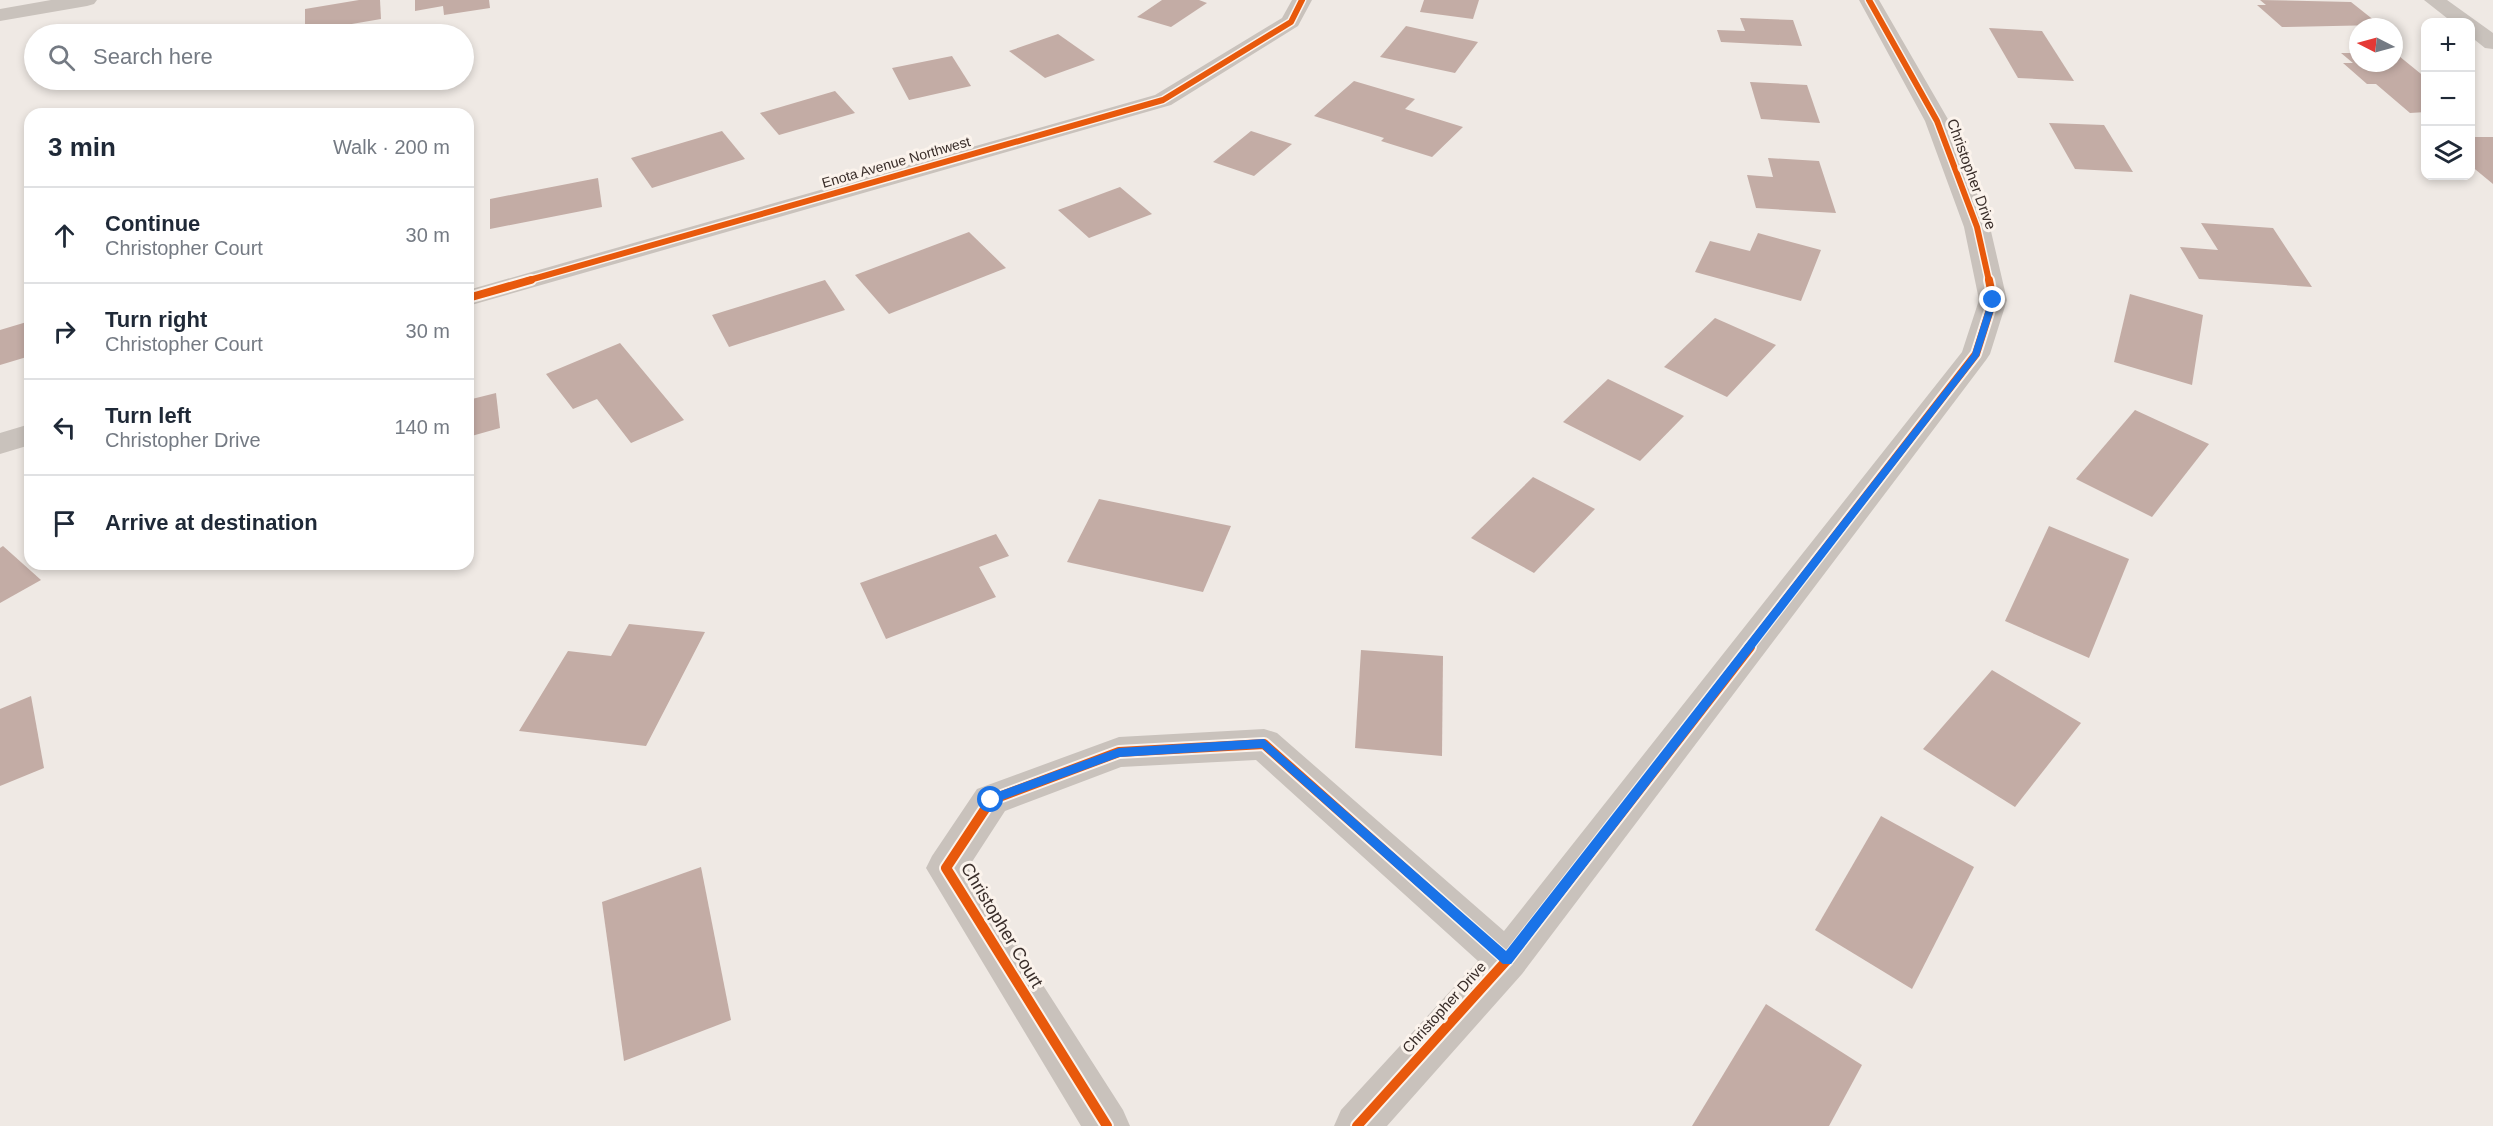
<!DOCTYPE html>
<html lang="en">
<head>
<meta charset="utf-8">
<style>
	:root { --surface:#fff; --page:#f6f6f7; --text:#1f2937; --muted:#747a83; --line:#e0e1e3 }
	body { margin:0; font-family:Arial,sans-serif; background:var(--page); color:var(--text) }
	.controls { position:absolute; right:18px; top:18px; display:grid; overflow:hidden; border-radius:12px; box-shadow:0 3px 9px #0003 }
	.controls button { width:54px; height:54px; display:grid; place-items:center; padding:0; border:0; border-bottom:2px solid var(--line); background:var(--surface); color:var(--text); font:30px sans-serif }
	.compass { position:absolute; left:2349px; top:18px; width:54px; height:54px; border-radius:50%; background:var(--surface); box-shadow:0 3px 9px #0003; rotate:276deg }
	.stop { position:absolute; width:18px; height:18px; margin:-14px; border:4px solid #1a73e8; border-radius:50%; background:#fff }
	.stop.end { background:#1a73e8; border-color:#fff; box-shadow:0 2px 6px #0008 }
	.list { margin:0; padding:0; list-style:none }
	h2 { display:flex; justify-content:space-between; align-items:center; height:78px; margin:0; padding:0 24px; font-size:26px }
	h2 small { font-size:20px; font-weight:400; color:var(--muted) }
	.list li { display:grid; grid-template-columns:39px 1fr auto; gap:18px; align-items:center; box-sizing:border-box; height:96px; padding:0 24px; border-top:2px solid var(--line) }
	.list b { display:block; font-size:22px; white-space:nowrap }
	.list p { margin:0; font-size:20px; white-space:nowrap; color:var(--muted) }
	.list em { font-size:20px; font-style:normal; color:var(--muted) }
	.icon { flex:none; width:33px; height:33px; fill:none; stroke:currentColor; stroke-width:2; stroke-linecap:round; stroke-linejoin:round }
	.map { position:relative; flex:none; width:2493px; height:1126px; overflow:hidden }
	.search { position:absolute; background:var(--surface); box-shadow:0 3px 9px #0003; left:24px; top:24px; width:450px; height:66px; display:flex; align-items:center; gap:15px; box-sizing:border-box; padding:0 21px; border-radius:33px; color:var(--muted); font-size:22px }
	.panel { position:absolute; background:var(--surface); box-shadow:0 3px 9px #0003; left:24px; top:108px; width:450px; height:462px; border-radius:18px }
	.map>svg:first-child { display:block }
</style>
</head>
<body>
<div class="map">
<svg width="2493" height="1126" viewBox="0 0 2493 1126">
	<rect width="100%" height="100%" fill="#efe9e4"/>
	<g fill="#c3aca5">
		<path d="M359,0H380L381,19L305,32V9Z"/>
		<path d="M415,0H489L490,8L444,15L443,6L415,11Z"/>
		<path d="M1162,0H1199L1207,3L1171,27L1137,17Z"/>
		<path d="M1424,0H1479L1473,19L1420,12Z"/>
		<path d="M2260,0L2351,2L2380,25L2282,27L2257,5H2266Z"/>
		<path d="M1740,18L1793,20L1802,46L1721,42L1717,30L1745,31Z"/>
		<path d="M1406,26L1478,42L1455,73L1380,57Z"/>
		<path d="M248,28L245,34H206L205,33Z"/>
		<path d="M1989,28L2042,31L2074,81L2018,78Z"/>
		<path d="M1058,34L1095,60L1045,78L1009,51Z"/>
		<path d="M2394,52L2426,78V112L2410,113L2376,84H2367L2343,63H2353L2341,53H2358V63H2394Z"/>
		<path d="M952,56L971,86L909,100L892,68Z"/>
		<path d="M1354,81L1415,99L1405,109L1463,127L1432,157L1381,141L1384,138L1314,116Z"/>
		<path d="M1750,82L1807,85L1820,123L1761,119Z"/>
		<path d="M835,91L855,113L779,135L760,113Z"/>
		<path d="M2049,123L2104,125L2133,172L2075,169Z"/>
		<path d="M722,131L745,159L652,188L631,158Z"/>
		<path d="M1251,131L1292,144L1254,176L1213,162Z"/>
		<path d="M2470,137H2493V184L2470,165Z"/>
		<path d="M1768,158L1819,161L1836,213L1756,208L1747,175L1773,177Z"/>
		<path d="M598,178L602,207L490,229V199Z"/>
		<path d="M1120,187L1152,214L1089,238L1058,210Z"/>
		<path d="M2201,223L2273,228L2312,287L2199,279L2180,247L2218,250Z"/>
		<path d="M969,232L1006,268L889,314L855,275Z"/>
		<path d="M1758,233L1821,250L1801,301L1695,272L1710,241L1750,251Z"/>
		<path d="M825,280L845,310L729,347L712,315Z"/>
		<path d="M2130,294L2203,315L2192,385L2114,362Z"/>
		<path d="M1715,318L1776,345L1727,397L1664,367Z"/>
		<path d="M30,321V356L0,365V330Z"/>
		<path d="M620,343L684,420L631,443L597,399L573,409L546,374Z"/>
		<path d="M1608,379L1684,416L1640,461L1563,422Z"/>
		<path d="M496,393L500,428L468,437V400Z"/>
		<path d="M2135,410L2209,444L2152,517L2076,479Z"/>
		<path d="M1533,477L1595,509L1534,573L1471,538Z"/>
		<path d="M1099,499L1231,526L1203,592L1067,562Z"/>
		<path d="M2049,526L2129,559L2089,658L2005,621Z"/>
		<path d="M996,534L1009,556L979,567L996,597L886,639L860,583Z"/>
		<path d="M3,546L41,580L0,603V548Z"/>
		<path d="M629,624L705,632L646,746L519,731L568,651L611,656Z"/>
		<path d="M1361,650L1443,656L1442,756L1355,748Z"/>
		<path d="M1992,670L2081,723L2015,807L1923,749Z"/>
		<path d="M31,696L44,768L0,786V709Z"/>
		<path d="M1881,816L1974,867L1912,989L1815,930Z"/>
		<path d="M701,867L731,1020L624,1061L602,902Z"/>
		<path d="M1766,1004L1862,1065L1829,1126H1692Z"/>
	</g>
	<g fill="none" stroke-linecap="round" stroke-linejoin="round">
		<g fill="#c9c2bc" fill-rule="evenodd">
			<path d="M51,0H97L94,4L87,6L0,21V9Z"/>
			<path d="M1292,0H1312L1298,26L1171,105L468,306V290L1155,95L1282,18Z"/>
			<path d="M1859,0H1879L1949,121L1990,227L2007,300L1990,354L1986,360L1522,974L1387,1126H1334L1341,1110L1478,961L1256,760L1121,767L1005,811L968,868L1123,1110L1130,1126H1081L926,868L932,856L977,789L1119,737L1264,729L1277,733L1504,931L1962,352L1979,300L1964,227L1925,121Z"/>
			<path d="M2424,0H2447L2493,33V49L2485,48L2470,36V22H2452Z"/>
			<path d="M30,424V445L0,454V433Z"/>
		</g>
		<defs>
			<g id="cycleway-far2">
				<path d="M1869,0L1937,121L1977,227L1989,281"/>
				<path d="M526,281L1163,100L1291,22L1302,0"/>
			</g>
			<g id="cycleway-far1">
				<path d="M468,298L531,280"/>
				<path d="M1748,648L1976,354L1993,300L1989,280"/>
			</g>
			<g id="cycleway">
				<path d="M1107,1126L946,868L991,800L1119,752L1264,744L1507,960"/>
				<path d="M1357,1126L1507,960L1750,647"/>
			</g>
		</defs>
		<use href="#cycleway-far2" stroke="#fbf3ec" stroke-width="9"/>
		<use href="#cycleway-far1" stroke="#fbf3ec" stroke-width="12"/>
		<use href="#cycleway" stroke="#fbf3ec" stroke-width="14"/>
		<use href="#cycleway-far2" stroke="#e8590c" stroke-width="6"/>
		<use href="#cycleway-far1" stroke="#e8590c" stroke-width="8"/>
		<use href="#cycleway" stroke="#e8590c" stroke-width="10"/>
	</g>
	<path fill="#1a73e8" d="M1993,298L1997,300L1979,356L1511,964H1503L1262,748L1119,757L991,804L987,803V796L1119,748L1264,739L1506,951L1972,354L1989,300Z"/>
	<g text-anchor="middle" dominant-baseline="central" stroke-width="6" stroke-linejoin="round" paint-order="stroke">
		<g font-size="14" fill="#3a2e2a" stroke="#fbf3ec">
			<text transform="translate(896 162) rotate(-16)">Enota Avenue Northwest</text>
		</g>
		<g font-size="15" fill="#3a2e2a" stroke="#fbf3ec">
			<text transform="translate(1972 174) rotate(70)">Christopher Drive</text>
			<text transform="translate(1444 1007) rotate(-48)">Christopher Drive</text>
		</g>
		<g font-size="18" fill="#3a2e2a" stroke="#fbf3ec">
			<text transform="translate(1002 925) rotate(59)">Christopher Court</text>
		</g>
	</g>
</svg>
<div class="controls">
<button>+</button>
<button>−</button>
<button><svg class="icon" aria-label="layers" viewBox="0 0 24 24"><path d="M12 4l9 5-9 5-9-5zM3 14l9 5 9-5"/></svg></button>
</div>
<svg class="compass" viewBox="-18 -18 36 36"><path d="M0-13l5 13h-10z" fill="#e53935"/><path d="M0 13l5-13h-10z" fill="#747a83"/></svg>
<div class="stop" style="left:991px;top:800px"></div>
<div class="stop end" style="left:1993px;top:300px"></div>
<div class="search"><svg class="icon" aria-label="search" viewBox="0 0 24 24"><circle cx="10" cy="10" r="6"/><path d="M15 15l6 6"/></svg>Search here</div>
<section class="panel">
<h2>3 min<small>Walk · 200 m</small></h2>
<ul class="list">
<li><svg class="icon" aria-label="ahead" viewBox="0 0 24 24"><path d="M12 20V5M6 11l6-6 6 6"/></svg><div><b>Continue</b><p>Christopher Court</p></div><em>30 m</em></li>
<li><svg class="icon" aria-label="right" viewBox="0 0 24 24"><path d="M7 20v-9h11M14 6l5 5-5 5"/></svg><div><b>Turn right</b><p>Christopher Court</p></div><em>30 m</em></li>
<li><svg class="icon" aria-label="left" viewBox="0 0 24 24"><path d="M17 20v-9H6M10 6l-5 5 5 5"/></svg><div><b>Turn left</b><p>Christopher Drive</p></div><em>140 m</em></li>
<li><svg class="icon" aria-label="arrive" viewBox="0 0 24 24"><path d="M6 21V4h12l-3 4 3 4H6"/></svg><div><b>Arrive at destination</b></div></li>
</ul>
</section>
</div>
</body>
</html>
